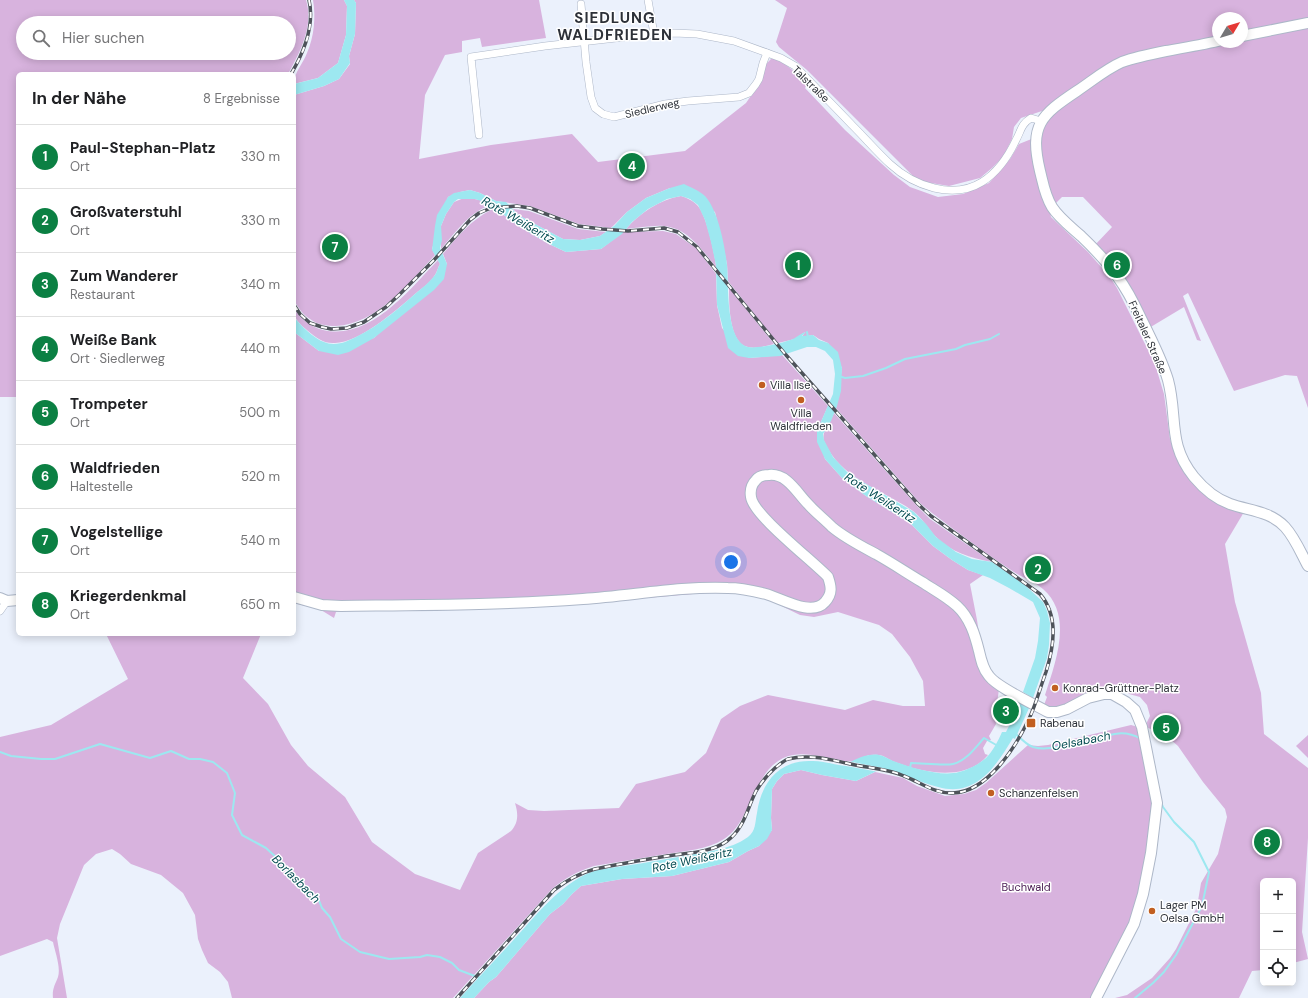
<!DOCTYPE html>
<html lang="de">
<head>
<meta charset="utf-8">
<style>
	:root { --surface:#fff; --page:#f2f2f2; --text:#202124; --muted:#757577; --line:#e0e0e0; --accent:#0b8043 }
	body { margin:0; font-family:"DM Sans",sans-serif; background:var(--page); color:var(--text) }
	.controls { position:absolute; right:12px; bottom:12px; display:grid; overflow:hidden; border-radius:6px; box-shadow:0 2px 10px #0003 }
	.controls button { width:36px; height:36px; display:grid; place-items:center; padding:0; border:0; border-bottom:1px solid var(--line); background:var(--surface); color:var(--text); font:20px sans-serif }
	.compass { position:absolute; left:1212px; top:12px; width:36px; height:36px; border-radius:50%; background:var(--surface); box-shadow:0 2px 10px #0003; rotate:52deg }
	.you { position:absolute; left:731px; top:562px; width:14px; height:14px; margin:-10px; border:3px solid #fff; border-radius:50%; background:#1a73e8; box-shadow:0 0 0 6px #1a73e833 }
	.badge { display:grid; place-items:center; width:26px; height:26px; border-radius:50%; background:var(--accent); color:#fff; font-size:13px; font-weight:700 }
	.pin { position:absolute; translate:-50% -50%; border:2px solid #fff; box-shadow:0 1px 4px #0006 }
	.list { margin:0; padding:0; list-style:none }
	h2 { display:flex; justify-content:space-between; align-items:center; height:52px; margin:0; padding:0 16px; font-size:17px }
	h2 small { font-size:13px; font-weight:400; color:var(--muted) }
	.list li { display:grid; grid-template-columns:26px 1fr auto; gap:12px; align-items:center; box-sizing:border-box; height:64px; padding:0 16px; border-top:1px solid var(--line) }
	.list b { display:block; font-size:15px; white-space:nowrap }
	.list p { margin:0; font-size:13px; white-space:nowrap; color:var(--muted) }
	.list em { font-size:13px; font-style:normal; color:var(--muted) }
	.icon { flex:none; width:22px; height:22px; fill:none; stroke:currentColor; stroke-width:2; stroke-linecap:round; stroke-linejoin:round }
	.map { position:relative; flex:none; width:1308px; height:998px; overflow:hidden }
	.search { position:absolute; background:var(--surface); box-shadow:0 2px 10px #0003; left:16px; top:16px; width:280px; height:44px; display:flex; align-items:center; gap:10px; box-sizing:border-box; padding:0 14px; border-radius:22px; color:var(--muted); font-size:15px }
	.panel { position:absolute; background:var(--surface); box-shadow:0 2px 10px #0003; left:16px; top:72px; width:280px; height:564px; border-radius:6px }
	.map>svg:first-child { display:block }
</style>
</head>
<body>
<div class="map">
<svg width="1308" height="998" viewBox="0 0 1308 998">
	<rect width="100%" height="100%" fill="#ebf1fc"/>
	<g fill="#d8b3de" fill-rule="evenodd">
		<path d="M0,0H306C314,26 300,52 288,74H18V397H0ZM23,23H289V53H23Z"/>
		<path d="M313,0H344L347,6L346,35L338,63L318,78L294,84C294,72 303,64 307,53C314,37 316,17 313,0Z"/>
		<path d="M354,0H539L546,38L482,47L480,38L462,41V52L445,55L425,95L419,159L491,145L572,134L598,162L685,151L746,103L761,81L766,64L771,59L776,58L780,60L796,73L807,85L805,88L845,130L894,175L910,187L938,197L963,194L989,183L1010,159L1019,144L1034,138L1051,217L1088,252L1110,277L1117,288L1155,364L1164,394L1170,439L1179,463L1184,473L1193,484L1244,512L1225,544L1235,602L1261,693L1264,734L1308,768V838L1302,932L1308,959L1293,963V881H1263V970L1252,971L1239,998H1115L1127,995L1152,978L1170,958L1176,949L1197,907L1201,883L1218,854L1227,817L1225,809L1203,782L1178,746L1163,733L1148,728L1146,724L1150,716L1147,705L1140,697L1129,694L1123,684L1090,694L1065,708L1048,707L1044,705L1047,697L1045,695C1055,663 1074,616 1043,589C1035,582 1023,578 1014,572C986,554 959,533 932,513L920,503L836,408L842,368L828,343L819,339L813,335L802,337L805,332L795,339L778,343L776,341L728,281L727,264L715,212L670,188L646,198L627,212L611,228L579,224L530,206L496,201L480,193L470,190L460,192L448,197L432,249L435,255C409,283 377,324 336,326C327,326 318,325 310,319C303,315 299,308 294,301V95L324,86L339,79L350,64L349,56L355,34L356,3Z"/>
		<path d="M775,0H1308V21L1242,34V18H1218V38L1148,52L1045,110L1021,118L1014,127L1012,139L1003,157L992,168L980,178L949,186L925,182L913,176L807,70L779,47L776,42L787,8Z"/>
		<path d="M1308,26V408L1297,376L1285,375L1234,391L1188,293L1183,296L1201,341L1197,340L1184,307L1149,328L1095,245L1112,227L1083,197H1062L1054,205L1043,173L1039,136L1049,116L1116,68L1160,55L1227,42H1242V39Z"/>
		<path d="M681,196C687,198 692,200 697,205C706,213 715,254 716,267C702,250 688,228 664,226C653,225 638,228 626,229C641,212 659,200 681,196Z"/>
		<path d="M464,198C473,199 484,199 491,205C470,211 455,233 441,249V226L446,214L454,202Z"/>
		<path d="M513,209L529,211L578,229L606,232L600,236L580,240L563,239L518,215Z"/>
		<path d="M491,210H497L520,227L549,244L566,252L601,249L623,232L663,231L676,234L697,249L716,274L717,305L722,328L749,358L782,355L828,406L817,431L825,459L842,478L866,496L910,523L933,546L952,560L968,570L983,575L970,584L977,620L986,679L999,689L995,718L996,724L989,736L991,740L987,741L983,748L985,754L988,755C966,782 923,773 895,762C889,760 884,755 878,755C865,753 860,761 849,762C845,762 839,759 835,759C821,756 806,753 793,755C753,762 753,822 724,839C707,850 684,851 666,854C642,858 618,862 594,866C578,871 565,878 552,889L453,998H232L228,982L220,972L208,963L202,950L198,939L195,915L183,893L161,875L131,864L120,854L112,849L96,854L84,865L60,924L57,938L67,998H53C52,989 55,985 58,977C61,967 55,952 53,942L47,939L0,956V737L51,725L128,679L106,634H261L243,678L268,704L291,745L308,766L345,797L372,842L415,874L460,890L478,853L511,831C519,822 518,813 515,803L528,810L544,811L619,808L636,784L685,772L706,753L721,719L740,706L768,695L845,710L873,700L903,706H925L923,681L910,657L892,634L879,625L838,612L814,617L800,615L763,597L742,594L716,592L553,606L343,611L336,612L334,618L321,610L294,603V332L319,351L374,338L447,264L443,254C457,237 471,220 491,210Z"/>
		<path d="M438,260L440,264C438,267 437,272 435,275C430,283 422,288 415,294C398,309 359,343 335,343C324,344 317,338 308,331C300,324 294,320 294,309C302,320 311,327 323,330C370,341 410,289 438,260Z"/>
		<path d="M729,288L774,344C766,346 756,349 748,347C729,344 729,304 729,288Z"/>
		<path d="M834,413L917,506L930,519L992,562C971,558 950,552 935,536C928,528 922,518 913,511C882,489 840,479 824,441C821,432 831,421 834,413Z"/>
		<path d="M1131,725L1138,727L1153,796L1151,825L1140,891L1126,935L1091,998H474L489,982L496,977L550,914L563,904L572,894L581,886L622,879L672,876L729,862L748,851L759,846L772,830L771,818L772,789L777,781L784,774L801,770L822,775L856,781L875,772L903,778L917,786L945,796L964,794L976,790L986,783L1028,745L1038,746L1048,745Z"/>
		<path d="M1308,735V758L1296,746Z"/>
	</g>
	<g fill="#9de8f0">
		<path d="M344,0H354L356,3L355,34L349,56L350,63L339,79L324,86L294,95V84L318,78L338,63L346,35L347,6Z"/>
		<path d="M684,184C690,187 700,191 705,196C718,210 725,246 727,265C729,284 725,341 748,347C757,349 783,343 793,339C797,337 801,333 806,332L802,336L813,335L819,340L828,343L838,352L842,368L841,391L837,406L831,421L823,434L824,440L833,457L849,474L914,512L926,524L936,537L956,552L972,559L992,562L1026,586L1043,602L1047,611L1050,623L1049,645L1047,658L1033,698L1023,692L1035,658L1038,641L1040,618L1033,602L1009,588L990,578L968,570L952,560L933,546L910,523L866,496L842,478L825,459L817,442V431L833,394L835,374L833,360L825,351L816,347H807L780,356L749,358L738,356L728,348L717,305L716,265L711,242L705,220L698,205L690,199L681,196L667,199L648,209L632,222L622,234L601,249L566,252L549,244L520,227L488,203L475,199H458L454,202L446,214L441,226L442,240L440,248L447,264L444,279L434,290L374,338L349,352L338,355L319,351L294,332V317C300,325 315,339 324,342C330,345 340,344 345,342C371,332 395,312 415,294C422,288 430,282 435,275C437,272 438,267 440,264L432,250L435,226L437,215L448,197L454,193L470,190L480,193L496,201L506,202L518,215L563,239L580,240L600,236L614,226L627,212L646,198L670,188Z"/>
		<path d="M1021,702L1030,706L1015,739L1013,738C996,766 976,798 938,787C919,782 902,774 883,768L856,781L822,775L801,770L784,774L777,781L772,789L771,818L772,830L767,839L759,846L748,851L729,862L672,876L622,879L581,886L572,894L563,904L550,914L496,977L489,982L474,998H460C479,977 498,957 517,936C539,912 564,880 597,870C626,866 655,861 684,856C705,852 730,850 748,837C756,831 755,822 757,813C761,782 780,759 813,761C824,761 835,765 846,766C852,759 870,753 879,755C885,756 890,760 896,762C912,768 942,777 959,772C968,770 979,764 986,758C993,751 998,741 1002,732H1006Z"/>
	</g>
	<path fill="#ebf1fc" d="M847,761L883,768V771L879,772L846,766Z"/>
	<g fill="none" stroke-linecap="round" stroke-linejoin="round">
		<g stroke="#9de8f0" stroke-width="2">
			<path d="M807,332L808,337"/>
			<path d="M839,376L845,378L863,376L886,368L905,359L956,349L965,345L990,339L999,334"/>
			<path d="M1016,734C1020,738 1027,745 1033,747C1046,751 1060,746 1073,743C1077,743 1081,743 1085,742C1105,737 1121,727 1141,739"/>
			<path d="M0,752L11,756L41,759H55L100,744L150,758L171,751L189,759H200L213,762L227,773L235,793L232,815L242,835L266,848L278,859L299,885L318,898L322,908L330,917L341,939L360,952L389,959L420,957L427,955L440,957L452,963L459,970L480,978"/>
			<path d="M910,768L911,763C922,763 944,766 953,764C966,761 975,748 984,738L998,746"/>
			<path d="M1135,998L1153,983L1164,972L1176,955L1202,906L1209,872L1194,842L1174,822L1163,807L1161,802"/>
		</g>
		<defs>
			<g id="street">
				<path d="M648,0L654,34"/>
				<path d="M581,4L586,62L591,97L595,108L603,114L614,117L665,104L688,101L739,97L749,93L756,84L759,79L763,63L767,53"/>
				<path d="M479,135L471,57L545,46L634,36L674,33L697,34L734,41L781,58L795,66C814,86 833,105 852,125C865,138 877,152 890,164C914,186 953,200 982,182C998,172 1008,157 1016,140C1021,131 1021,124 1031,118L1041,121"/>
				<path d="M0,611L7,601"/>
			</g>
			<g id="secondary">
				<path d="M1242,36L1308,23"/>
				<path d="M1218,41C1201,45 1183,48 1166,51C1151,54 1136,57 1122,62C1106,69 1092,81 1077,91C1041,115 1029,125 1040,171C1043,183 1045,196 1052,207C1059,218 1071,227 1081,236C1103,257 1120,276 1134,304C1145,327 1161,356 1168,380C1178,417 1167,444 1194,477C1204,489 1216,499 1230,504C1250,511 1270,511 1285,527C1295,538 1301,553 1308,566"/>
				<path d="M294,597L322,605L341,606C421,605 502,605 583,599C631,596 680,586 728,588C741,588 754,591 766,594C783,599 812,617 825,602C833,593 831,586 828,577C813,561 753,515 751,497C750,491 751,485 756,480C759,476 764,475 769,475C787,473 797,493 808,504C815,512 824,519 832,527C845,538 861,546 876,554C892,563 907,573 922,582C934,590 946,596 957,606C970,618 975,635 979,651C981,660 983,669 989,676C998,688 1034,704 1048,712H1057L1067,709L1088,698L1104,694H1112L1126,702L1135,710L1142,727L1157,803L1151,853L1143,894L1134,924L1096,998"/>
				<path d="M0,598L7,601L18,600"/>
			</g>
		</defs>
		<use href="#street" stroke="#adb7c8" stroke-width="8"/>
		<use href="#secondary" stroke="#adb7c8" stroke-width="12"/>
		<use href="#street" stroke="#fff" stroke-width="7"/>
		<use href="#secondary" stroke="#fff" stroke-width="10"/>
		<defs>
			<g id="rail">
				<path d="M291,74C304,52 315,26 309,0"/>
				<path d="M294,305L300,314L310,323L322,327L331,329L347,328L364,322L386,307L400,294L434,260L470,220L479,213L491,208L517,206L530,208L578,226L602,229L628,231L664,228L678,232L697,247L786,355L918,504L931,516L1040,594C1059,616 1054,646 1046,672C1040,688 1036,705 1028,721C1015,748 987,792 953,793C935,794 920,782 904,776C886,768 865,768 846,763C827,759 808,754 788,759C783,761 779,765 775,768C768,774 761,783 756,791C747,809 744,829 727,841C711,853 685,853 667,856C643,860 619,864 595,869C580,873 567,880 554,890L457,998"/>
			</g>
		</defs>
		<use href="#rail" stroke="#4e535a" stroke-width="3.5"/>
		<use href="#rail" stroke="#fff" stroke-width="2" stroke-dasharray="6" stroke-linecap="butt"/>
	</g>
	<g fill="#c15f21" stroke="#fff" stroke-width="1.5">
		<circle cx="762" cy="385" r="4"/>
		<circle cx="801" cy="400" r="4"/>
		<circle cx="1055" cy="688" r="4"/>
		<rect x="1026" y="718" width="10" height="10" rx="2"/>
		<circle cx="991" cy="793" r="4"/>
		<circle cx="1152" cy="911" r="4"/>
	</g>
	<g text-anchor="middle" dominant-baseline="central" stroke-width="3" stroke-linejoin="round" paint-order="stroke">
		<g font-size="11" fill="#2d3138" stroke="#fff">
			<text transform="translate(811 84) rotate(44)">Talstraße</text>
			<text transform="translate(652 108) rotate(-13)">Siedlerweg</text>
			<text transform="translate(1148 337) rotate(66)">Freitaler Straße</text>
		</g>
		<g font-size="11" fill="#2d3138" stroke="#fff" text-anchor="start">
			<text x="770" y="385">Villa Ilse</text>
			<text x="801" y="413" text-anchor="middle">Villa<tspan x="801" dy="13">Waldfrieden</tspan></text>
			<text x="1063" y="688">Konrad-Grüttner-Platz</text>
			<text x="1040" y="723">Rabenau</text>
			<text x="999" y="793">Schanzenfelsen</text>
			<text x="1160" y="905">Lager PM<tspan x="1160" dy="13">Oelsa GmbH</tspan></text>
		</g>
		<g font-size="11" fill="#4b1d54" stroke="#fff">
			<text x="1026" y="887">Buchwald</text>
		</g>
		<g font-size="12" font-style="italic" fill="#034b51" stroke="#fff">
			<text transform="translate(518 220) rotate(30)">Rote Weißeritz</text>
			<text transform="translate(880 498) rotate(33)">Rote Weißeritz</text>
			<text transform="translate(1081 741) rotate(-11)">Oelsabach</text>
			<text transform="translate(692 860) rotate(-12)">Rote Weißeritz</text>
			<text transform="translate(296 879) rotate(45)">Borlasbach</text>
		</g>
		<g font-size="15" font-weight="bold" letter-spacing="1" fill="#2d3138" stroke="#fff">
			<text x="615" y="18">SIEDLUNG<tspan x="615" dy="17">WALDFRIEDEN</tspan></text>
		</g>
	</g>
</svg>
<div class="controls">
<button>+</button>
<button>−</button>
<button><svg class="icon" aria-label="locate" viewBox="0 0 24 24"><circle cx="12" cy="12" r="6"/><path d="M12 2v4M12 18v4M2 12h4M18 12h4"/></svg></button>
</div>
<svg class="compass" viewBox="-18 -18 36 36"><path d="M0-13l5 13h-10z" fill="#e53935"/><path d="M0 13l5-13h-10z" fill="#757577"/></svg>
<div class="you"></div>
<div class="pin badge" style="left:798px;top:265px">1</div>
<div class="pin badge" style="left:1038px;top:569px">2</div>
<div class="pin badge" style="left:1006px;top:711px">3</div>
<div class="pin badge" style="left:632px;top:166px">4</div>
<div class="pin badge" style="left:1166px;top:728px">5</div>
<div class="pin badge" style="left:1117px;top:265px">6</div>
<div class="pin badge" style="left:335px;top:247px">7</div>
<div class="pin badge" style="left:1267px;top:842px">8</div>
<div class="search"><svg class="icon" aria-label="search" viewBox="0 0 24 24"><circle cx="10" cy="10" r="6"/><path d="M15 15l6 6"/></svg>Hier suchen</div>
<section class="panel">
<h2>In der Nähe<small>8 Ergebnisse</small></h2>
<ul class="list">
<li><span class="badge">1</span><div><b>Paul-Stephan-Platz</b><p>Ort</p></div><em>330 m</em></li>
<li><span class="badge">2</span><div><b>Großvaterstuhl</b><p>Ort</p></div><em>330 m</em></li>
<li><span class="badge">3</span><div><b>Zum Wanderer</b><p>Restaurant</p></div><em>340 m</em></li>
<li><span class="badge">4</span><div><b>Weiße Bank</b><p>Ort · Siedlerweg</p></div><em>440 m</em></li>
<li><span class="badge">5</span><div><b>Trompeter</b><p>Ort</p></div><em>500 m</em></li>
<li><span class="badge">6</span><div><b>Waldfrieden</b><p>Haltestelle</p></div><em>520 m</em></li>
<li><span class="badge">7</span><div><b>Vogelstellige</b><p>Ort</p></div><em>540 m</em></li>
<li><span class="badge">8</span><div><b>Kriegerdenkmal</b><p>Ort</p></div><em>650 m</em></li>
</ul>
</section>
</div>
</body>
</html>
